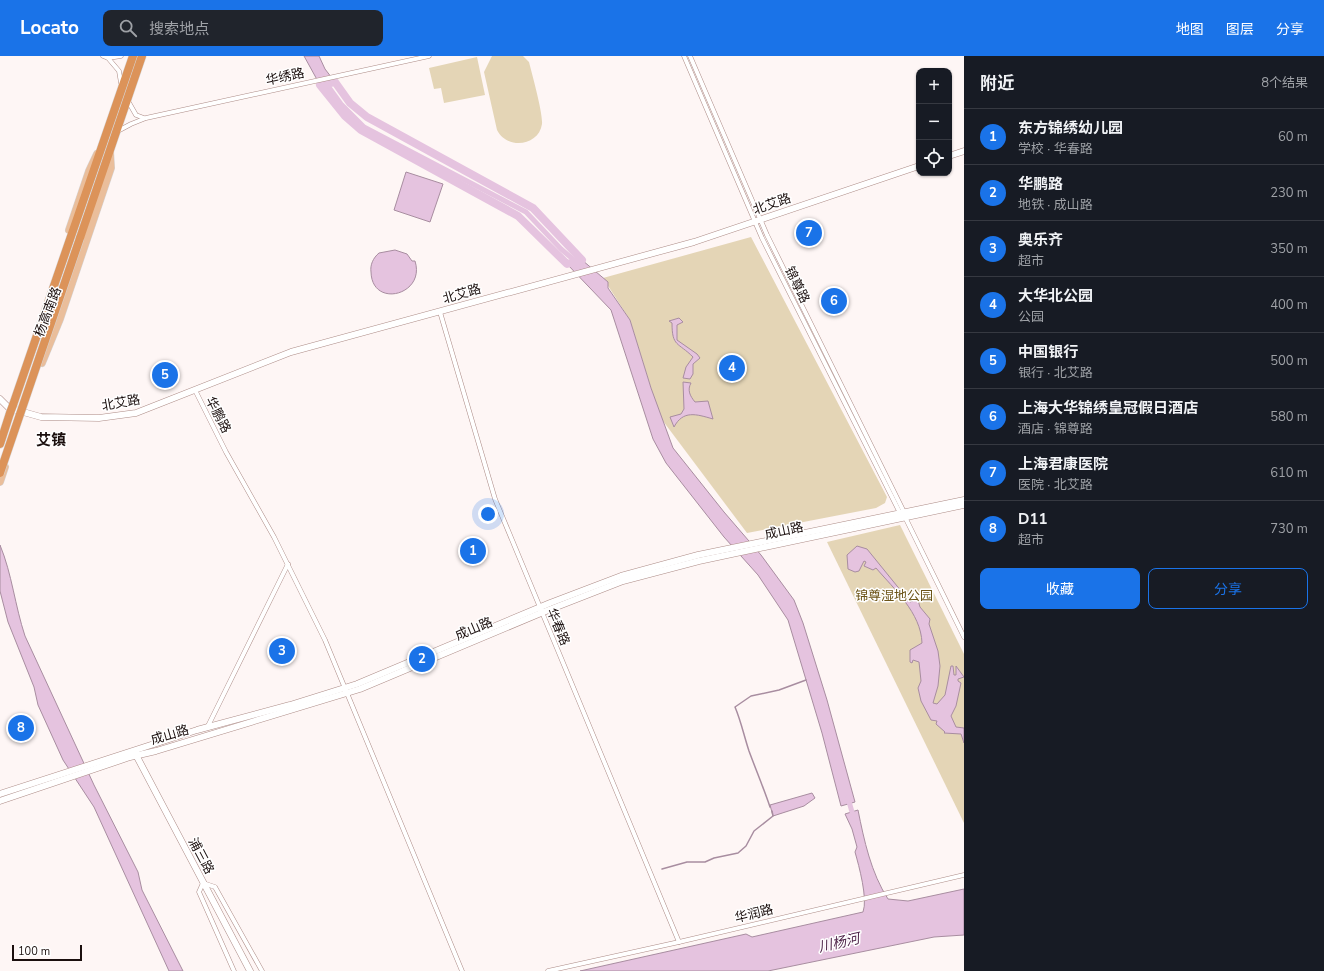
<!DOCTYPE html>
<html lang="zh">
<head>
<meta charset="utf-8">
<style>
	:root { --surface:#171b24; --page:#20242c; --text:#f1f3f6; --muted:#9ea1a6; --line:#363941; --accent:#1a73e8 }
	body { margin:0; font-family:"Nunito Sans","Noto Sans SC",sans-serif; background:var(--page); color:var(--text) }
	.controls { position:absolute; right:12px; top:12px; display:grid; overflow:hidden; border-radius:8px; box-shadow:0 1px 3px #0004 }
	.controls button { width:36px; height:36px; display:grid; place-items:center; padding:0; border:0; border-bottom:1px solid var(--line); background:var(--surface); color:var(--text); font:20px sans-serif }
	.scale { position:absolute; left:12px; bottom:10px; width:70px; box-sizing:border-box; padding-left:4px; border:2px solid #1b0f0e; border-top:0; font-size:11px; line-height:14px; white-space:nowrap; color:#1b0f0e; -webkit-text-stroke:3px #fff; paint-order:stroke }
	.you { position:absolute; left:488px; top:458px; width:14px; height:14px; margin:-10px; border:3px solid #fff; border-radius:50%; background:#1a73e8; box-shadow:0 0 0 6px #1a73e833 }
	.badge { display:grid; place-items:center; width:26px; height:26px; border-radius:50%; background:var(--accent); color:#fff; font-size:13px; font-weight:700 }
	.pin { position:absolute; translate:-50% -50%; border:2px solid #fff; box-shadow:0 1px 4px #0006 }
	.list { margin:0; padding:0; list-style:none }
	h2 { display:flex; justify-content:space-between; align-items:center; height:52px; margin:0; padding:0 16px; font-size:17px }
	h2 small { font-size:13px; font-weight:400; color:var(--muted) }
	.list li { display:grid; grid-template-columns:26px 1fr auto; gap:12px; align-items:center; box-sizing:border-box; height:56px; padding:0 16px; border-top:1px solid var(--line) }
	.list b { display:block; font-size:15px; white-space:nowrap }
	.list p { margin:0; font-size:13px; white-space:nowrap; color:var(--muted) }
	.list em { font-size:13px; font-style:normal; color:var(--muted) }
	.actions { display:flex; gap:8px; padding:12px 16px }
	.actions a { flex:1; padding:9px 0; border:1px solid var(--accent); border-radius:8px; text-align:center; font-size:14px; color:var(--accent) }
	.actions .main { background:var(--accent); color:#fff }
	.icon { flex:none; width:22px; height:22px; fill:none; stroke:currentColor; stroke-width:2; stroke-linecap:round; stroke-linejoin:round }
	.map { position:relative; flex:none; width:964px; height:915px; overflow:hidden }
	header { display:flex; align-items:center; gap:24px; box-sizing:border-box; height:56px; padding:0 20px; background:var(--accent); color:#fff }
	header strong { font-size:19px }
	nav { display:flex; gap:22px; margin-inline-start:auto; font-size:14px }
	.search { width:280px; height:36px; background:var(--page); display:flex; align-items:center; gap:10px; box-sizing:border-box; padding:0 14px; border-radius:8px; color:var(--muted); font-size:15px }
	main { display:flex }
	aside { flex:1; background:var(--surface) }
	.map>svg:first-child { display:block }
</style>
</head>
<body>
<header>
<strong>Locato</strong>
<div class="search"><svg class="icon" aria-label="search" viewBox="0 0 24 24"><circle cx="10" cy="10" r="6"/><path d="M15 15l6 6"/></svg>搜索地点</div>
<nav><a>地图</a><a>图层</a><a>分享</a></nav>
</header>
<main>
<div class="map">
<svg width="964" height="915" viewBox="0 0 964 915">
	<rect width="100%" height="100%" fill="#fef6f5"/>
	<g fill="#e4d5b6">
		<path d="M492,0H523L529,6C532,18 543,57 542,68C539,90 507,94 497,74L484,16Z"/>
		<path d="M477,1L485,39L444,47L441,32L434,33L429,12Z"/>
		<path d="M751,181L887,441L885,447L876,452L747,477L660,361L630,264L603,222Z"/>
		<path d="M900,469L964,598V767L827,486Z"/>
	</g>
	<g fill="#e5c3df" stroke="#a88da0">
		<path d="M304,0H319L325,13L335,26L320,29Z"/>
		<path d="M406,116L443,128L430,166L394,154Z"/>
		<path d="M395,194L407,198L412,205H415C426,239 372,253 371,216C370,209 373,202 379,197Z"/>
		<path d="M582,204L608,226V232L630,264L651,332L673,392L724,456L761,499L794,544L803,567L827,644L855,746L841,750L822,677L788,564L758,519L724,481L666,407L653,383L611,254L567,208Z"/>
		<path d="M679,262L683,266L677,269V284L697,298L700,302L693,308V318L690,323L683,322L686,311L693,301C678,286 672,291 672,267L669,265Z"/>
		<path d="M683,326L691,327C687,334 690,340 695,346L708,345L713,363C696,358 683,354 674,371L670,361L681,358L684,353Z"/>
		<path d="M0,489C12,518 15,550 25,580L94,729L138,816L142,834L183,915H169L94,751L63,704L38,649L34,631L8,566L0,535Z"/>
		<path d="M857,490L867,493L910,546L913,545L914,540L917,541L920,551L930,563L929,568L938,595L940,610L938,630L933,647L937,648L945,639L951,610H953L954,619H956V610L964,621L958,623V625L961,627L956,650L951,660L956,671L964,672V687L961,678L944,677L945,676L936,668L937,665L931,664L921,645L918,632L921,625L919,606L913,604L912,607L910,606V594L922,587C921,557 894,533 876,512L873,514L864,510L866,506L864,505L859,515L855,516L848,513L847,499Z"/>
		<path d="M812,737L815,742L804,750L773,760L770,749Z"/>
		<path d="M858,754C864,784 871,817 888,843L908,845L964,833V879L934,881L768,915H580L746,878L752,881L863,856C868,843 859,810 855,796L857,791L852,773L845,758Z"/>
	</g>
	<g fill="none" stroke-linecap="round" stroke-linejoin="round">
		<g stroke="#a88da0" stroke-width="1.5">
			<path d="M770,751C764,733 756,714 749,695C744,680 741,665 735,651L751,640L779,634L806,624"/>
			<path d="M662,813L687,806H705L714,802L738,797L746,790L754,775L773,760L772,755"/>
		</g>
		<g stroke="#e5c3df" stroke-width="5">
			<path d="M323,23L341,48L364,71L526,156L561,193L581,210"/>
			<path d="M848,742L854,763"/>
		</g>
		<path stroke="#e5c3df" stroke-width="8" d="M335,26L350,47L367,61L533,152L582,204L567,208L518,160L361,74L345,60L320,29Z"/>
		<defs>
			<g id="street">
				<path d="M103,0L108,2L121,0"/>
				<path d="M684,0L762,182L901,459"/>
				<path d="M690,0L767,179L904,456L905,461L964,581"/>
				<path d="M108,2L119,15L121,27"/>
				<path d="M128,45L136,59L144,62"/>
				<path d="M116,76L131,68L146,62L429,0"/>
				<path d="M440,256L495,443L679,886"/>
				<path d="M195,334L226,396L274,481L325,584L462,915"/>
				<path d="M208,670L288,508"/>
				<path d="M234,915L199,836L203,827L215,831L262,915"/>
				<path d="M548,915L679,886L964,819"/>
			</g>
			<g id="secondary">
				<path d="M949,100L964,95"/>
				<path d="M0,343L9,352L41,361L99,362L136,357L291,296L694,186L919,110"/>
				<path d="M135,697L250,915"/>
				<path d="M0,738L197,674L290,649L357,628L550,547L621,520L698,499L964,444"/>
				<path d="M0,745L130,701L156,695L360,633L541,557L623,525L699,505L964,449"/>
			</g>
			<g id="primary">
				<path d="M69,174L89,115L97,98"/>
				<path d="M42,307L60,263L111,112L110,95"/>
				<path d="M0,426L5,411"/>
			</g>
			<g id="highway">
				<path d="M80,182L142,0"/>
				<path d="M13,349L133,0"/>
				<path d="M0,388L10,357"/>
			</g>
		</defs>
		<use href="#street" stroke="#ad8c87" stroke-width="5"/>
		<use href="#secondary" stroke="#ad8c87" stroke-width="7"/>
		<use href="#primary" stroke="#d6d4d4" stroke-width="8"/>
		<use href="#highway" stroke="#d6d4d4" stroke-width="9"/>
		<use href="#street" stroke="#fff" stroke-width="4"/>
		<use href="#secondary" stroke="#fff" stroke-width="6"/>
		<use href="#primary" stroke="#eabe9b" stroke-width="7"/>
		<use href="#highway" stroke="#dc9359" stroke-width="8"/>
		<defs>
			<g id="highway-bridge">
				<path d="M10,357L13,349"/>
				<path d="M0,417L80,182"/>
			</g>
		</defs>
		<use href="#highway-bridge" stroke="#d6d4d4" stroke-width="9" stroke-linecap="butt"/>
		<use href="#highway-bridge" stroke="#dc9359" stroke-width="8"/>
	</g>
	<g text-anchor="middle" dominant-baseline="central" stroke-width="3" stroke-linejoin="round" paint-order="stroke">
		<g font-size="13" fill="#1b0f0e" stroke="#fff">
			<text transform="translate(285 21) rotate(-12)">华绣路</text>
			<text transform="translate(772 148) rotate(-19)">北艾路</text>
			<text transform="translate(797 229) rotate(64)">锦尊路</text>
			<text transform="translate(462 238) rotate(-16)">北艾路</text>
			<text transform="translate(48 256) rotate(-69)">杨高南路</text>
			<text transform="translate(121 347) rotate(-10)">北艾路</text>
			<text transform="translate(218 359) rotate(63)">华鹏路</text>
			<text transform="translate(784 475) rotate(-12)">成山路</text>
			<text transform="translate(558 571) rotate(67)">华春路</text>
			<text transform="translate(474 573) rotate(-23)">成山路</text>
			<text transform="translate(170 679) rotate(-16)">成山路</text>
			<text transform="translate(201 800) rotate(62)">浦三路</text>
			<text transform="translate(754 858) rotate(-14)">华润路</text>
		</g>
		<g font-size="13" fill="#6c5417" stroke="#fff">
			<text x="894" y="540">锦尊湿地公园</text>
		</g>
		<g font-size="14" font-style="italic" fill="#50264b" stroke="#fff">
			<text transform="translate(839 887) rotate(-13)">川杨河</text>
		</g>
		<g font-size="15" font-weight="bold" fill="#1b0f0e" stroke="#fff">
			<text x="51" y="384">艾镇</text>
		</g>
	</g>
</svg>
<div class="controls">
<button>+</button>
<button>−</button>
<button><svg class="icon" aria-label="locate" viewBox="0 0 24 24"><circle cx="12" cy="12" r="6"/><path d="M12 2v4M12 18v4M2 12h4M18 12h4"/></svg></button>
</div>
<div class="scale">100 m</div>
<div class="you"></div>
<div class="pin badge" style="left:473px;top:495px">1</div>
<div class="pin badge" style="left:422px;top:603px">2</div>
<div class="pin badge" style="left:282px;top:595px">3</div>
<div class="pin badge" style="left:732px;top:312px">4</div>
<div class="pin badge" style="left:165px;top:319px">5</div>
<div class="pin badge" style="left:834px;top:245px">6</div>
<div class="pin badge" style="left:809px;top:177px">7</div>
<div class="pin badge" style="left:21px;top:672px">8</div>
</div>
<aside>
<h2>附近<small>8个结果</small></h2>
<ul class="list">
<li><span class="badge">1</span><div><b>东方锦绣幼儿园</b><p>学校 · 华春路</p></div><em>60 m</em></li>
<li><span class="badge">2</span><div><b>华鹏路</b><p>地铁 · 成山路</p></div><em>230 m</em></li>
<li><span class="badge">3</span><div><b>奥乐齐</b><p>超市</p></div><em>350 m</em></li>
<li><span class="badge">4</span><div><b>大华北公园</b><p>公园</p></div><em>400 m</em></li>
<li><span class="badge">5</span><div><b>中国银行</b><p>银行 · 北艾路</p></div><em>500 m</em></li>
<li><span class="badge">6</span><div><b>上海大华锦绣皇冠假日酒店</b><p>酒店 · 锦尊路</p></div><em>580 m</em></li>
<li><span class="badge">7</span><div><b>上海君康医院</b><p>医院 · 北艾路</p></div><em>610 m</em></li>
<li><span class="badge">8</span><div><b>D11</b><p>超市</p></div><em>730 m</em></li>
</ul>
<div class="actions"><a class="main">收藏</a><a>分享</a></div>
</aside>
</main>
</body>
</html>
